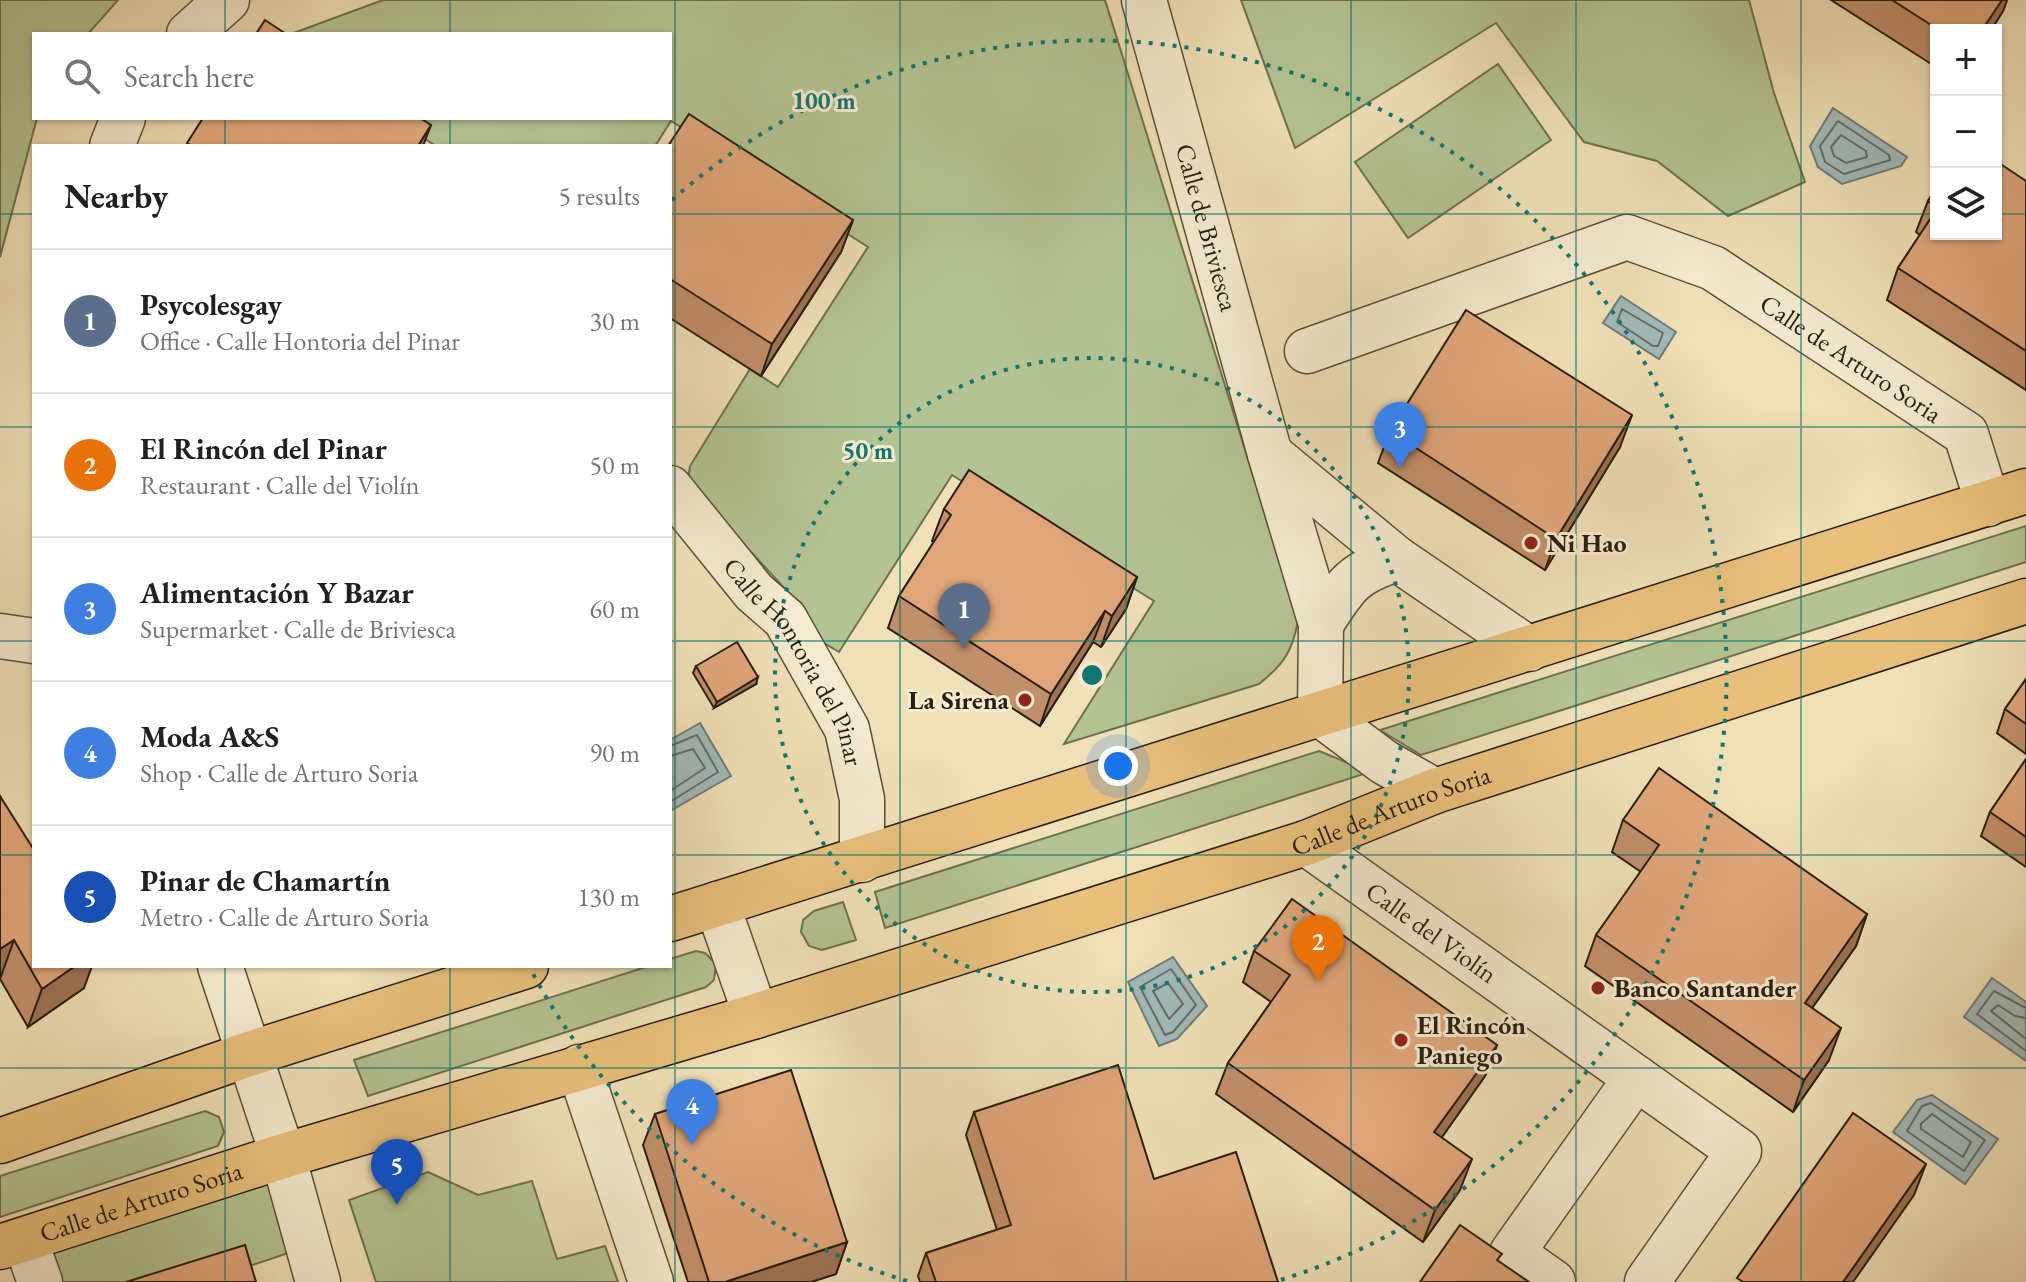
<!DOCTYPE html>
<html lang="en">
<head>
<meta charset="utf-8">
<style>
	:root { --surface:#fff; --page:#f6f6f6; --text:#202124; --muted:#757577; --line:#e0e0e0; --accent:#8f2418 }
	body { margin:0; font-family:"EB Garamond",serif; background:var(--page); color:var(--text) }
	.controls { position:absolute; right:24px; top:24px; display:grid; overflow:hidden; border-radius:0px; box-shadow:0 2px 6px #0004 }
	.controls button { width:72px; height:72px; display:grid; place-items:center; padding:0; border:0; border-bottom:2px solid var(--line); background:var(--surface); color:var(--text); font:40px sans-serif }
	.you { position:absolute; left:1118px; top:766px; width:28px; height:28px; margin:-20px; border:6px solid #fff; border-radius:50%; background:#1a73e8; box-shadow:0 0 0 12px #1a73e833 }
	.badge { display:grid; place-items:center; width:52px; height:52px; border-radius:50%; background:var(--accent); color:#fff; font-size:26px; font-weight:700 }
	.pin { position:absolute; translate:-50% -66px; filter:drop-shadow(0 2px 4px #0008) }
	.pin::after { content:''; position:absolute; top:42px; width:28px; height:24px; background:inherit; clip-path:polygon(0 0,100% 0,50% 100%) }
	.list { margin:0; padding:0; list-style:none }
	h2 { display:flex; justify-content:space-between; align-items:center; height:104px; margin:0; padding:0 32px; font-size:34px }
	h2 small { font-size:26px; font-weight:400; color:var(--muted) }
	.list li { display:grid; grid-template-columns:52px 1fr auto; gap:24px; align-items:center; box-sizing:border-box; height:144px; padding:0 32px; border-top:2px solid var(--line) }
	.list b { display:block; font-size:30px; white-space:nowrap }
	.list p { margin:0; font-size:26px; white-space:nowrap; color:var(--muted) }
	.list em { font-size:26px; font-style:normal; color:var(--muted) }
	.icon { flex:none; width:44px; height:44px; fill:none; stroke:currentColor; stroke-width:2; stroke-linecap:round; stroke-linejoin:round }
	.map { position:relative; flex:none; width:2026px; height:1282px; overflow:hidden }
	.search { position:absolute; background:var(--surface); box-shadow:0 2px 6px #0004; left:32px; top:32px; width:640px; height:88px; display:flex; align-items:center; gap:20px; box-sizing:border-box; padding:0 28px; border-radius:0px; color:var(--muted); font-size:30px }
	.panel { position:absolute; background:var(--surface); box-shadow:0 2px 6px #0004; left:32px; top:144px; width:640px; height:824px; border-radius:0px }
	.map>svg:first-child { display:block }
</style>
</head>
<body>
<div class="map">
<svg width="2026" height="1282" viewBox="0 0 2026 1282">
	<rect width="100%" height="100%" fill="#f0e0b7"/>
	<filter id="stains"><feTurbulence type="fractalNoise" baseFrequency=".0025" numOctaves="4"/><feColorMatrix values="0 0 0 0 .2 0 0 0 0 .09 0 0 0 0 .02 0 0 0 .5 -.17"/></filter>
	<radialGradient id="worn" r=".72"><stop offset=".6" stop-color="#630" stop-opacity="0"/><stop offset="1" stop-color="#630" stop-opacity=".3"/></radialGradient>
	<g fill="#b4c392" stroke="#6f7050" stroke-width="2">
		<path d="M0,0H118L88,34H34V118H37L0,257Z"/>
		<path d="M383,0H1105L1298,620C1293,651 1283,665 1259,684L1064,744L1154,601L952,475L839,652L824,643L786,590L696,492L688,480L690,466L750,369L778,387L868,247L671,121L655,146H436L392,118H670V34H291Z"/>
		<path d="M1241,0H1749L1774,93L1805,182L1728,216L1657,161L1584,142L1496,23L1295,148Z"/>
		<path d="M1498,64L1551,140L1408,238L1355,162Z"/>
		<path d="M2026,526V562L1421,755L1380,730Z"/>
		<path d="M1319,751L1370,772L885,928L875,892Z"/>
		<path d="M843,902L856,940L822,950L809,946L801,932L803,920L814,911Z"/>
		<path d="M696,951L705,953L716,964L714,980L706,987L368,1096L354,1060L649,966H670V959Z"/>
		<path d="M205,1111L219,1117L224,1132L218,1146L0,1217V1176Z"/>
		<path d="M428,1172L478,1195L532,1181L557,1259L605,1246L618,1282H376L349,1200Z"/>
		<path d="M271,1178L294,1251L202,1282H56L46,1253Z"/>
	</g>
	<g fill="#a0baba" stroke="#717b76" stroke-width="2">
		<path d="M1833,108L1907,157L1901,166L1842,184L1818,167L1810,146Z"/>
		<path d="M1621,296L1676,332L1659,359L1603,323Z"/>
		<path d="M700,723L731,776L670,811V740Z"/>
		<path d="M1173,957L1207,1006L1177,1039L1159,1046L1128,982Z"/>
		<path d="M1992,978L2026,1002V1061L1964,1017Z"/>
		<path d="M1932,1095L1998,1139L1965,1184L1893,1132L1917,1100Z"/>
	</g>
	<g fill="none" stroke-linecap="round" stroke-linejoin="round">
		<g stroke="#656c64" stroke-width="2">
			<path d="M1838,121L1889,155L1890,160L1844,174L1825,162L1820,146Z"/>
			<path d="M1841,135L1866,151L1867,157L1846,163L1834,156L1831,147Z"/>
			<path d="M1622,309L1663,333L1658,346H1653L1617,322Z"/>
			<path d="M670,746L697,735L718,772L670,802"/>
			<path d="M670,756L693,749L705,768L670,791"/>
			<path d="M1171,969L1196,1005L1173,1032L1165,1035L1140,987Z"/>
			<path d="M1168,983L1183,1004L1169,1019L1153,991Z"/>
			<path d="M2026,1008L1994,991L1977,1014L2026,1051"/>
			<path d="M2026,1018L2015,1016L1998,1005L1991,1011L2026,1039"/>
			<path d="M1931,1103L1985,1140L1964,1171L1907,1131L1922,1106Z"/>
			<path d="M1932,1114L1971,1142L1963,1157L1921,1129V1124Z"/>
		</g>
		<defs>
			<g id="minor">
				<path id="s1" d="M1144,0L1270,454L1321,624L1320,714L1384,762L1435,791"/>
				<path d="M189,34L227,0"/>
				<path d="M112,146L123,118"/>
				<path id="s2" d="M1307,351L1627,237L1713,268L1966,434L1988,504"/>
				<path d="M1270,454L1397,559L1529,649"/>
				<path id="s3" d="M670,488L754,592L785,619L847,729L862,799V860"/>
				<path d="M1321,624C1346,585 1352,573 1397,559"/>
				<path d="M0,636L34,641"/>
				<path id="s4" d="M1306,843L1739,1151L1647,1282"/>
				<path d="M717,904L756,1016"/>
				<path d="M220,966L283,1156L318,1282"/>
				<path d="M579,1067L651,1282"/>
				<path d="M25,1240L40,1282"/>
				<path d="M1553,1282L1512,1253L1636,1078"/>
			</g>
			<g id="primary">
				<path d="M670,919L2026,491"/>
				<path d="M0,1141L249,1054L526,966"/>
				<path id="s5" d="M0,1247L283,1156L756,1016L1306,843L1435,791L2026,601"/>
			</g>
		</defs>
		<use href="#minor" stroke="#5c4e39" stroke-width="47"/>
		<use href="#primary" stroke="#2a1d0f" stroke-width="47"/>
		<use href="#minor" stroke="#f5ebd0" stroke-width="44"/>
		<use href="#primary" stroke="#e8c07c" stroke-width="44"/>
	</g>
	<g fill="#c18f69" stroke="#2a1d0f" stroke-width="2">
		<path d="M1831,0H2007L2003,11L1991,30H1936V67Z"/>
		<path d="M670,146L853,220L841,252L761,376L670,318Z"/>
		<path d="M2026,181V390L1887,300L1898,268L1920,235L1916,232L1928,201L1936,188V234Z"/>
		<path d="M1390,431L1620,447L1545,570L1378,463Z"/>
		<path d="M944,509L1137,577L1126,609L1101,647L1093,642L1040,726L888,628L899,596L934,542L932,541Z"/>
		<path d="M696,666L756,684L714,708L693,673Z"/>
		<path d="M2026,679V754L1997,733L2005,709Z"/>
		<path d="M2026,759V867L1981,836L1990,812Z"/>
		<path d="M0,796L84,988L28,1027L0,979Z"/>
		<path d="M1623,820L1867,914L1856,946L1812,1008L1829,1060L1793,1112L1585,966L1596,935L1641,872L1612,852Z"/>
		<path d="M1254,951L1497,1045L1485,1076L1442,1137L1460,1190L1423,1242L1216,1094L1228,1063L1271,1002L1243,982Z"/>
		<path d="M974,1112L1154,1179L1278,1282H920L918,1276L926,1253L997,1230L966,1135Z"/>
		<path d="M655,1114L847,1242L836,1274L811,1282H688L643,1145Z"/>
	</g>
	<g fill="#9d7455" stroke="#2a1d0f" stroke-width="2">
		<path d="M2002,0H2007L2003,11L1991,30H1982Z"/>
		<path d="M431,125L423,146H418Z"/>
		<path d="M853,220L841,252L761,376L772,344Z"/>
		<path d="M1632,415L1620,447L1545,570L1556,539Z"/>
		<path d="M1137,577L1126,609L1101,647L1112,616Z"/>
		<path d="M1105,611L1093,642L1040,726L1051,694Z"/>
		<path d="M758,677L756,684L714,708L717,702Z"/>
		<path d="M1867,914L1856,946L1793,1035L1805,1003Z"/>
		<path d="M14,940L0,979V949Z"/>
		<path d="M75,966H92L84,988L28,1027L42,989Z"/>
		<path d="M1841,1028L1829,1060L1793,1112L1804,1080Z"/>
		<path d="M1497,1045L1485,1076L1423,1164L1434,1132Z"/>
		<path d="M1472,1159L1460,1190L1423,1242L1435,1210Z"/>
		<path d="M1926,1164L1914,1195L1853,1282H1843Z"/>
		<path d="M847,1242L836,1274L811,1282H725Z"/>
	</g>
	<g fill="#e0a67a" stroke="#2a1d0f" stroke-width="2">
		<path d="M1892,0H2002L1982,30H1939Z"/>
		<path d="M265,20L286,34H256Z"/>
		<path d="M689,114L853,220L772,344L670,279V146H668Z"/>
		<path d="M203,118H420L431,125L418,146H192L187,143Z"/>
		<path d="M1996,161L2026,181V351L1898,268L1936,210V234H1996Z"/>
		<path d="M1936,188V207L1928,201Z"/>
		<path d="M1466,310L1632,415L1556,539L1390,431Z"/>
		<path d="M969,470L1137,577L1112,616L1105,611L1051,694L899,596L951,515L944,509Z"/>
		<path d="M737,642L758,677L717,702L696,666Z"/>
		<path d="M2026,679V724L2005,709Z"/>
		<path d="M2026,759V837L1990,812Z"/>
		<path d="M1659,768L1867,914L1805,1003L1841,1028L1804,1080L1596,935L1659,845L1623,820Z"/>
		<path d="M0,796L34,850V966H75L42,989L14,940L0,949Z"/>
		<path d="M1292,899L1497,1045L1434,1132L1472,1159L1435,1210L1228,1063L1290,975L1254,951Z"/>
		<path d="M1118,1065L1154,1179L1236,1152L1278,1282H936L926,1253L1011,1225L974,1112Z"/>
		<path d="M791,1070L847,1242L725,1282H709L655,1114Z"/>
		<path d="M1853,1113L1926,1164L1843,1282H1743L1737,1278Z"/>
		<path d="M1460,1225L1502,1254L1497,1260L1529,1282H1420Z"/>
		<path d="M245,1245L256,1282H126Z"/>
	</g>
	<path fill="none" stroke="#0f766e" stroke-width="2" stroke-opacity="0.55" d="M225,0V34M450,0V34M675,0V1282M900,0V1282M1126,0V1282M1351,0V1282M1576,0V1282M1801,0V1282M225,118V146M450,118V146M0,214H34M670,214H1936M1996,214H2026M0,427H34M670,427H2026M0,641H34M670,641H2026M0,855H34M670,855H2026M225,966V1282M450,966V1282M0,1068H2026"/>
	<g fill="none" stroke="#0f766e" stroke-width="4" stroke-dasharray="4 8">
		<circle cx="1092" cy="675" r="317"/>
		<path d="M907 1281A634 634 0 0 1 530 968M672 200A634 634 0 1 1 1277 1281"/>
	</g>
	<g fill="#8f2418" stroke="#f5ebd0" stroke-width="3">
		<circle cx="1531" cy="543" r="8"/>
		<circle cx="1025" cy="700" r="8"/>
		<circle cx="1598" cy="988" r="8"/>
		<circle cx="1401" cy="1040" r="8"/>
	</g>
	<g text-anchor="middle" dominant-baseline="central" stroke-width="6" stroke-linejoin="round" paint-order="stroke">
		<g font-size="26" fill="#2a1d0f" stroke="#f5ebd0">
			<text stroke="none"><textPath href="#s1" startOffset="236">Calle de Briviesca</textPath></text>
			<text stroke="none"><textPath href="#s2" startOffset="596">Calle de Arturo Soria</textPath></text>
			<text stroke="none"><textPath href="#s3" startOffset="216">Calle Hontoria del Pinar</textPath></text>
			<text stroke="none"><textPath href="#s5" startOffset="1458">Calle de Arturo Soria</textPath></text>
			<text stroke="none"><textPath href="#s4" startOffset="154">Calle del Violín</textPath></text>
			<text stroke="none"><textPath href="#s5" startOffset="148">Calle de Arturo Soria</textPath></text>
		</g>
		<g font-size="26" font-weight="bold" fill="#2a1d0f" stroke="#f5ebd0" text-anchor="start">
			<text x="1547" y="543">Ni Hao</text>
			<text x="1009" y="700" text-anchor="end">La Sirena</text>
			<text x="1614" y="988">Banco Santander</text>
			<text x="1417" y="1025">El Rincón<tspan x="1417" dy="30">Paniego</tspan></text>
		</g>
	</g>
	<circle cx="1092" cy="675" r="12" fill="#0f766e" stroke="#f5ebd0" stroke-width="4"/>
	<g font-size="24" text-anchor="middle" font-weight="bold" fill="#0f766e" stroke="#f5ebd0" stroke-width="6" stroke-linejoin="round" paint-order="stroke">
		<text x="824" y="109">100 m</text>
		<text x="868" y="459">50 m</text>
	</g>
	<rect width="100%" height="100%" filter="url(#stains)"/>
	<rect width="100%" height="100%" fill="url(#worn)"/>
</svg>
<div class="controls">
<button>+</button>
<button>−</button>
<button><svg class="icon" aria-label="layers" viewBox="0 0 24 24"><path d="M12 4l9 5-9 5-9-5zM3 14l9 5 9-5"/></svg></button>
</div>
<div class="you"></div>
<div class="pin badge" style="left:964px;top:649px;background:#5c6f8a">1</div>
<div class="pin badge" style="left:1318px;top:981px;background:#e8710a">2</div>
<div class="pin badge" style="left:1400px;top:468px;background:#3f7fe0">3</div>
<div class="pin badge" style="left:692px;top:1145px;background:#3f7fe0">4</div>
<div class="pin badge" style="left:397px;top:1205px;background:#1a4fb4">5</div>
<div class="search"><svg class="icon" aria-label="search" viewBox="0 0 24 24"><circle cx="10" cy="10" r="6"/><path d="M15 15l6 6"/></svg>Search here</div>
<section class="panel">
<h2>Nearby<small>5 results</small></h2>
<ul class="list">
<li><span class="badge" style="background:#5c6f8a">1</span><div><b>Psycolesgay</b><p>Office · Calle Hontoria del Pinar</p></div><em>30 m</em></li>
<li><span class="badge" style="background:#e8710a">2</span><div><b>El Rincón del Pinar</b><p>Restaurant · Calle del Violín</p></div><em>50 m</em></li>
<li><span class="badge" style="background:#3f7fe0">3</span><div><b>Alimentación Y Bazar</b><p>Supermarket · Calle de Briviesca</p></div><em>60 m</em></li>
<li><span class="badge" style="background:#3f7fe0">4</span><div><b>Moda A&amp;S</b><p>Shop · Calle de Arturo Soria</p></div><em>90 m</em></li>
<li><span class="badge" style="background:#1a4fb4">5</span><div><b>Pinar de Chamartín</b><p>Metro · Calle de Arturo Soria</p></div><em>130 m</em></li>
</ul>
</section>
</div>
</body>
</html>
